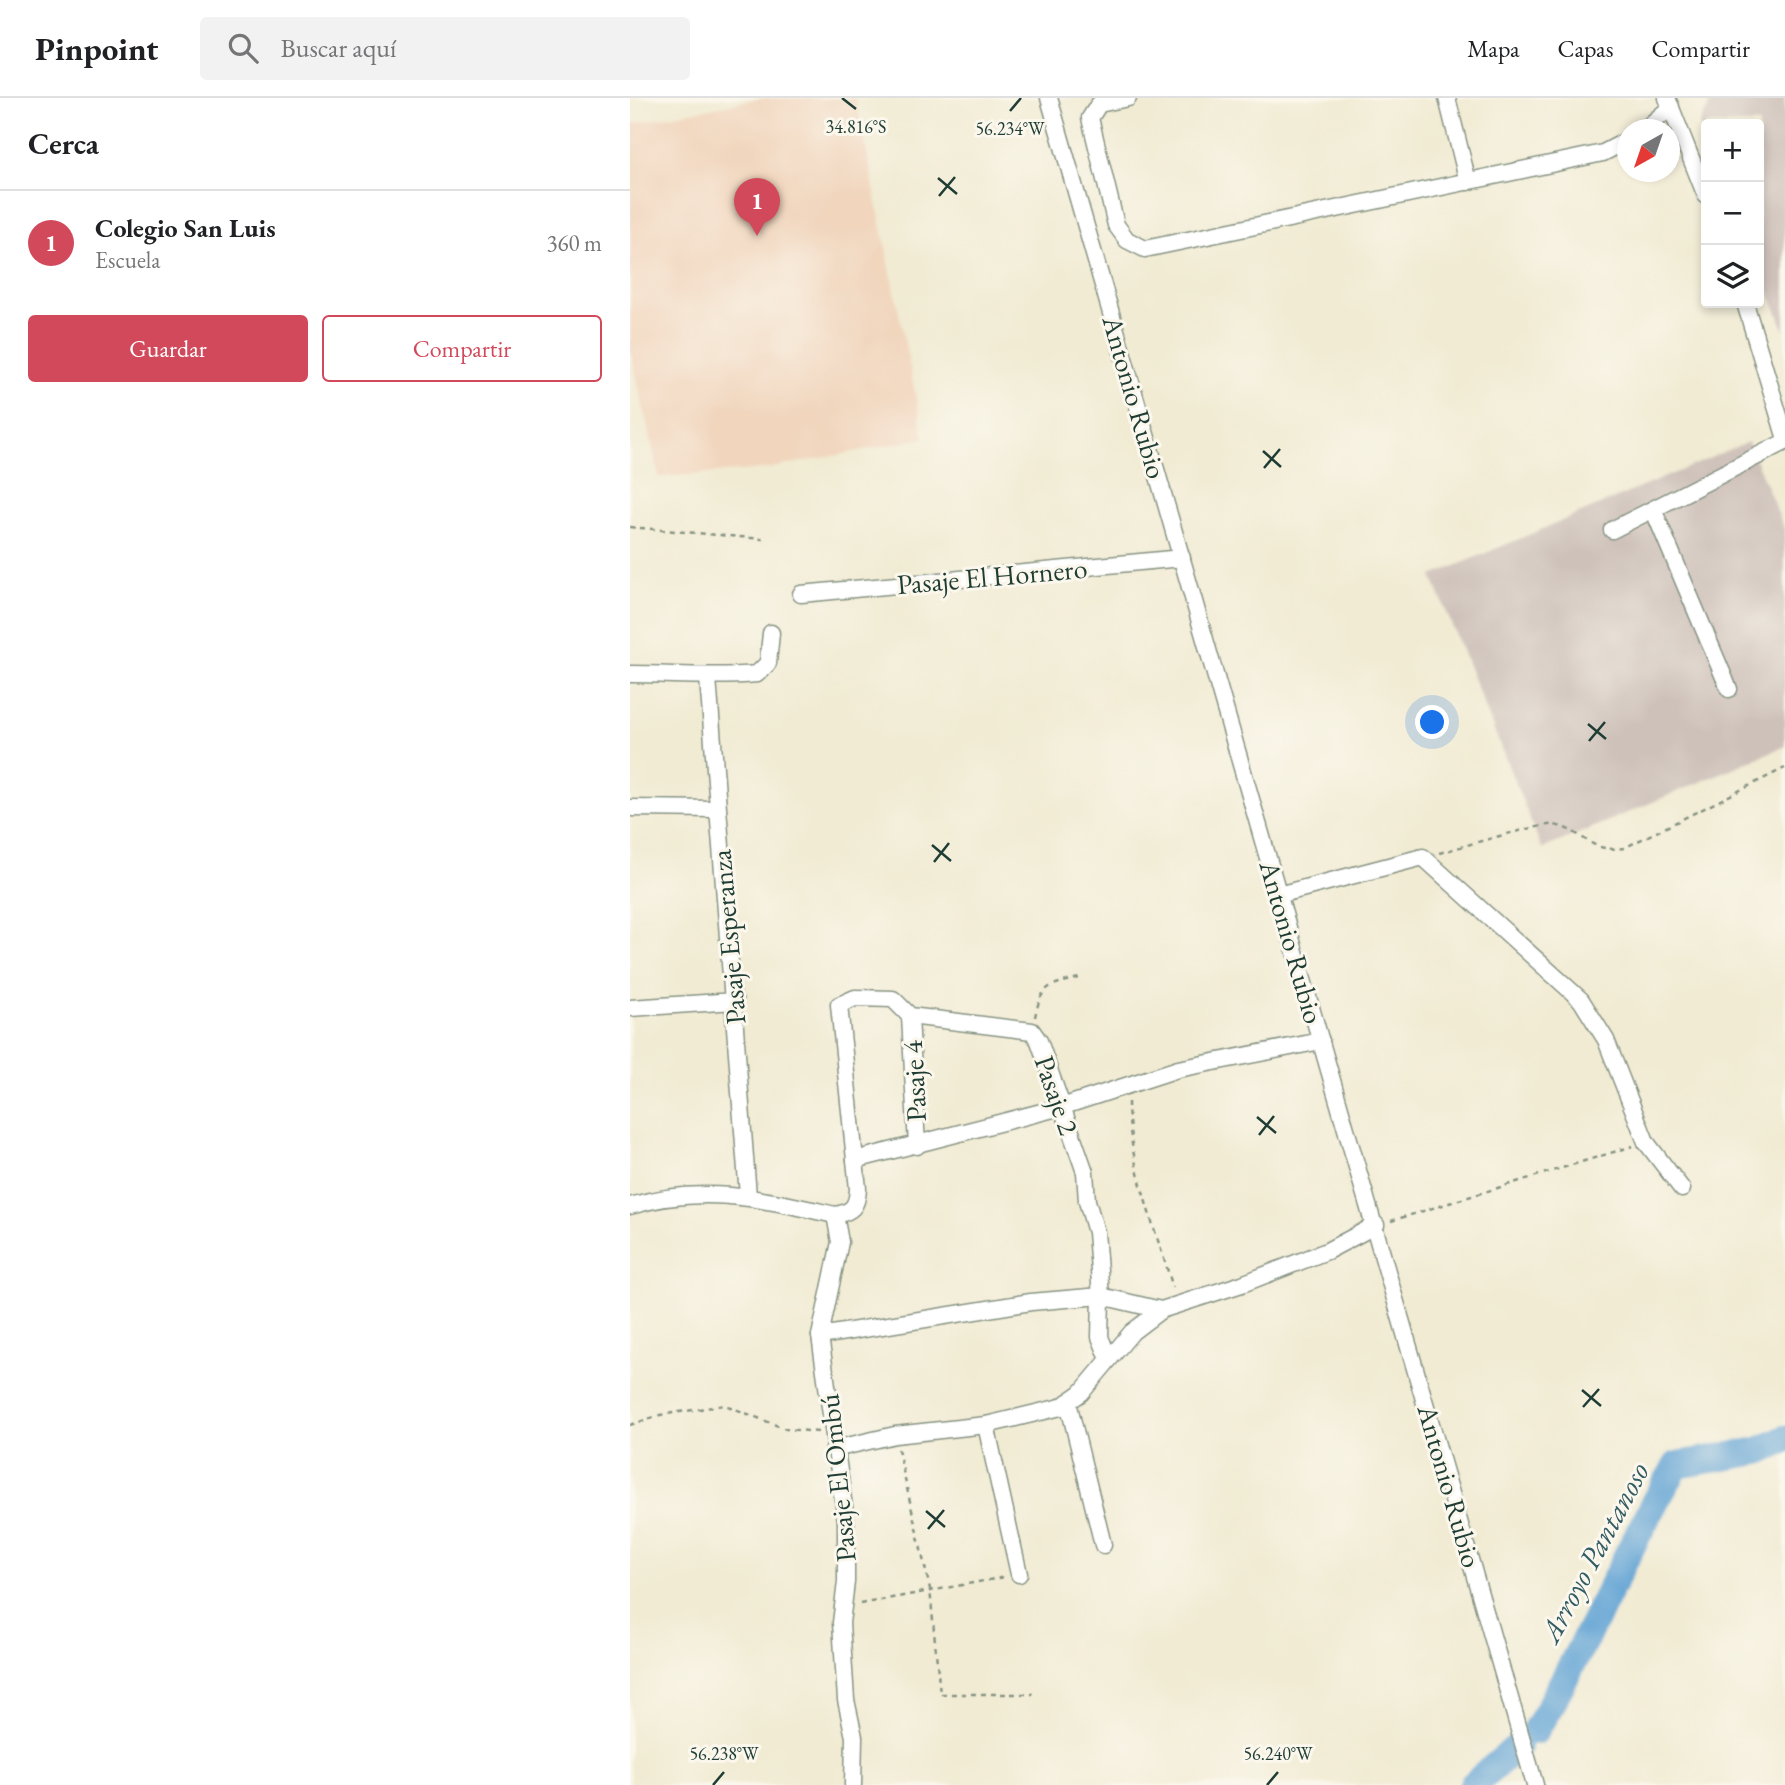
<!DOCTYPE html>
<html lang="es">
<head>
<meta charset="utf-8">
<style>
	:root { --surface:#fff; --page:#f2f2f2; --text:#202124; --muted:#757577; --line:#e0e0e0; --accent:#d1495b }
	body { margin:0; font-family:"EB Garamond",serif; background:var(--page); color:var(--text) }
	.controls { position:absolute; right:21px; top:21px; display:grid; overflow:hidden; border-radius:7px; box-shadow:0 4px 10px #0003 }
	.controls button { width:63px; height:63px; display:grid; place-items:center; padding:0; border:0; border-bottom:2px solid var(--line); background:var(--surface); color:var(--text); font:35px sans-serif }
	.compass { position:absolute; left:987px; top:21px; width:63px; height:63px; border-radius:50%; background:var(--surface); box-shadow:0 4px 10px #0003; rotate:220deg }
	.you { position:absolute; left:803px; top:625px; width:24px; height:24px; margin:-18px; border:5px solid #fff; border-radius:50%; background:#1a73e8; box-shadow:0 0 0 10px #1a73e833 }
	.badge { display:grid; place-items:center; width:46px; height:46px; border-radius:50%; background:var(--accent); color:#fff; font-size:23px; font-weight:700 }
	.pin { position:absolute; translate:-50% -58px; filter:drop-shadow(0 2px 4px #0008) }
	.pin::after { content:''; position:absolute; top:37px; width:24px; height:21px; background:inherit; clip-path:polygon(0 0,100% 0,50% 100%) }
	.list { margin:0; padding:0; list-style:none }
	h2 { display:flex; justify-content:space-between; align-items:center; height:91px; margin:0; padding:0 28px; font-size:30px }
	h2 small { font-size:23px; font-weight:400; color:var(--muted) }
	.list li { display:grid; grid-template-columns:46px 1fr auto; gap:21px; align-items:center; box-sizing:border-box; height:105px; padding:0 28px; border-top:2px solid var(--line) }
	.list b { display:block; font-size:26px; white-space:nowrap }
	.list p { margin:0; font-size:23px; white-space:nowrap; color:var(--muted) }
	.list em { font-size:23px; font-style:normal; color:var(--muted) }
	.actions { display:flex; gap:14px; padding:21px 28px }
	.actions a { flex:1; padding:16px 0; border:2px solid var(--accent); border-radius:7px; text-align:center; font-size:24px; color:var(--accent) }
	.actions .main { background:var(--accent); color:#fff }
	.icon { flex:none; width:38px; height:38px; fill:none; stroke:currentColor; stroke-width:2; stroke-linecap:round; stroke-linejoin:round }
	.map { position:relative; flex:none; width:1155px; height:1687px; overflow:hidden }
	header { display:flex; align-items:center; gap:42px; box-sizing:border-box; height:98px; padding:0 35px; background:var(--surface); border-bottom:2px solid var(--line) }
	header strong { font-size:33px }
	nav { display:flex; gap:38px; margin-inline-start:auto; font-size:24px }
	.search { width:490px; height:63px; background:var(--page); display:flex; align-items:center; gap:18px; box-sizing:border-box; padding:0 24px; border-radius:7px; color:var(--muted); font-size:26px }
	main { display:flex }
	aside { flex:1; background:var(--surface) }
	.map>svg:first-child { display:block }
</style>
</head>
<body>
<header>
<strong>Pinpoint</strong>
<div class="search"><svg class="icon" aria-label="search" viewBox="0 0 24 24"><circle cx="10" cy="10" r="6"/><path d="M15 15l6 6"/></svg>Buscar aquí</div>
<nav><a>Mapa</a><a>Capas</a><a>Compartir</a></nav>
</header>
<main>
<aside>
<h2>Cerca<small></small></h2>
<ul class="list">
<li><span class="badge">1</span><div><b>Colegio San Luis</b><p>Escuela</p></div><em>360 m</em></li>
</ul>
<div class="actions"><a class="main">Guardar</a><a>Compartir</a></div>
</aside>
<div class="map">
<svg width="1155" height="1687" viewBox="0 0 1155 1687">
	<rect width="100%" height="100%" fill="#fbf7ec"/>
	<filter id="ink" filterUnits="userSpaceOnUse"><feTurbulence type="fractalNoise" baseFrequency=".0143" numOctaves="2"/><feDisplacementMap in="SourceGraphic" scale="14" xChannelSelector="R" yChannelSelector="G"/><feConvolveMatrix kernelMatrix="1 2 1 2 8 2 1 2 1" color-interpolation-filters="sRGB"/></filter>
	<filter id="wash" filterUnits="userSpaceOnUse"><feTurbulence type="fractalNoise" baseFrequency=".00686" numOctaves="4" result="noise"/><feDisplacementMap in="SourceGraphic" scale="28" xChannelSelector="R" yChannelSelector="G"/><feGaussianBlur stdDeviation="1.57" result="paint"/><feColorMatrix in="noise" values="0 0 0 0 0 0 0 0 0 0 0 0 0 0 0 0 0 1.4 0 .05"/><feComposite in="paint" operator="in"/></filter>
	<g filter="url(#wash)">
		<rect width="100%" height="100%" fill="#f1ebd3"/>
		<path fill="#f1d5bd" d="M131,0H226L294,340L137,371L29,379L0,250V26Z"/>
		<g fill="#cec1ba">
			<path d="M1083,0H1155V233L1129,170V26H1076V44L1069,26Z"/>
			<path d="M1118,344L1155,432V648L912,751L802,478Z"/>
		</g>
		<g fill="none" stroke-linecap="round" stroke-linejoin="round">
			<g stroke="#60a3d4" stroke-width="28">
				<path d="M905,1633C957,1547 994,1453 1047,1367L1129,1353L1155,1341"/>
				<path d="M843,1687L887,1649"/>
			</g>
		</g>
	</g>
	<g filter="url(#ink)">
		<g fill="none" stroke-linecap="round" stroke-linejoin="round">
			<defs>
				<g id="minor">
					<path d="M419,0L905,1687"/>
					<path d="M498,0L469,6L460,20L486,127L497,142L515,151L973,55L998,42"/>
					<path d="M817,0L838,84"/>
					<path d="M1037,0L1076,98"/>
					<path d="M1014,32L1041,9"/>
					<path d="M1115,205L1155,338"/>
					<path d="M1023,411L1099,591"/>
					<path d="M982,432L1155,344"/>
					<path d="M171,496L552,460"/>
					<path d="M0,576C44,576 83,580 127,576L138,565L141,535"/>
					<path d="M78,580L118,1098"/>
					<path d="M0,710L86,711"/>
					<path d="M648,797L793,759L951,902L976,942L1016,1044L1052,1091"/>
					<path d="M0,910L105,903"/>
					<path d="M280,918L287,1048"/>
					<path d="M225,1062L431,1009L548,971L691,943"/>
					<path d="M0,1108C74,1086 132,1101 205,1117C222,1114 227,1109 228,1091L209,907L225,900L263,901L280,918L402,933L409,943L455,1074L457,1103L466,1134L471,1198L470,1239L479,1261"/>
					<path d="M205,1117L210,1144L190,1238L216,1423V1484L211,1525L216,1602L224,1639L223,1687"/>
					<path d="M190,1238L401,1204L471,1198L531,1212"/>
					<path d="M438,1304L473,1447"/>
					<path d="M356,1327L389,1476"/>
					<path d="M204,1351L265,1337L356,1327L431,1309L451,1295L502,1234L531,1212L612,1186L697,1153L746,1127"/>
				</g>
			</defs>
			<use href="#minor" stroke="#889484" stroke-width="19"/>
			<g stroke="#889484" stroke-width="2.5" stroke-dasharray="5 5" stroke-linecap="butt">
				<path d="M0,429L133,441"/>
				<path d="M809,755C828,750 913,724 925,727C956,734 958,755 994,750L1155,670"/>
				<path d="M405,919C412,886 418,888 449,880"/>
				<path d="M498,1004C499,1068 525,1129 543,1190"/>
				<path d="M761,1123L1003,1048"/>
				<path d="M0,1327L30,1317L95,1307L156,1331L188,1334"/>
				<path d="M268,1351L300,1491L310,1596H403"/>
				<path d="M230,1506L375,1479"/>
			</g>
			<use href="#minor" stroke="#fff" stroke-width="16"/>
		</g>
	</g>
	<path fill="none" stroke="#1f3d34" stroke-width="2.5" d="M212,0L226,11M380,13L391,0M308,80L327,96M309,98L325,79M633,353L651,369M634,370L650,351M958,626L976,641M959,643L975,624M302,747L321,763M304,764L319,745M627,1019L646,1035M629,1037L644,1018M952,1292L971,1308M953,1309L969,1291M296,1413L315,1429M298,1431L314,1412M83,1687L94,1674M637,1687L648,1674"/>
	<g text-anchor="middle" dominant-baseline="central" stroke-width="6" stroke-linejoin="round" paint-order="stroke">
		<g font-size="28" fill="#1f3d34" stroke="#fbf7ec">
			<text transform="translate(505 299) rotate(74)">Antonio Rubio</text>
			<text transform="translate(362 478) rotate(-5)">Pasaje El Hornero</text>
			<text transform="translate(98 839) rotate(-95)">Pasaje Esperanza</text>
			<text transform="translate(662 844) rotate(74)">Antonio Rubio</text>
			<text transform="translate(284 983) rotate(-93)">Pasaje 4</text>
			<text transform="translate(427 997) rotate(71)">Pasaje 2</text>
			<text transform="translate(207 1380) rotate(-96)">Pasaje El Ombú</text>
			<text transform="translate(820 1388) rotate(74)">Antonio Rubio</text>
		</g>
		<g font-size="30" font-style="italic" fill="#325c64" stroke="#fbf7ec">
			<text transform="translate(964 1454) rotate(-62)">Arroyo Pantanoso</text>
		</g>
	</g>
	<g font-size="18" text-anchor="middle" fill="#1f3d34" stroke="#fbf7ec" stroke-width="6" stroke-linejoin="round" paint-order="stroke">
		<text x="226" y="35">34.816°S</text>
		<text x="380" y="37">56.234°W</text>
		<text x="94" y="1662">56.238°W</text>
		<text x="648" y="1662">56.240°W</text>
	</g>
</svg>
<div class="controls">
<button>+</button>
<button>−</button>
<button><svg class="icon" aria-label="layers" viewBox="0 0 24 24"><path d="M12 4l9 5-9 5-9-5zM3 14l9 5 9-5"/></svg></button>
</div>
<svg class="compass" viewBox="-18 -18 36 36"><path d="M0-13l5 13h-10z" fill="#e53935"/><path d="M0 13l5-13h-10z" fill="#757577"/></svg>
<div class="you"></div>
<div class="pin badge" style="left:127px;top:138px">1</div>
</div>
</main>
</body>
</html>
